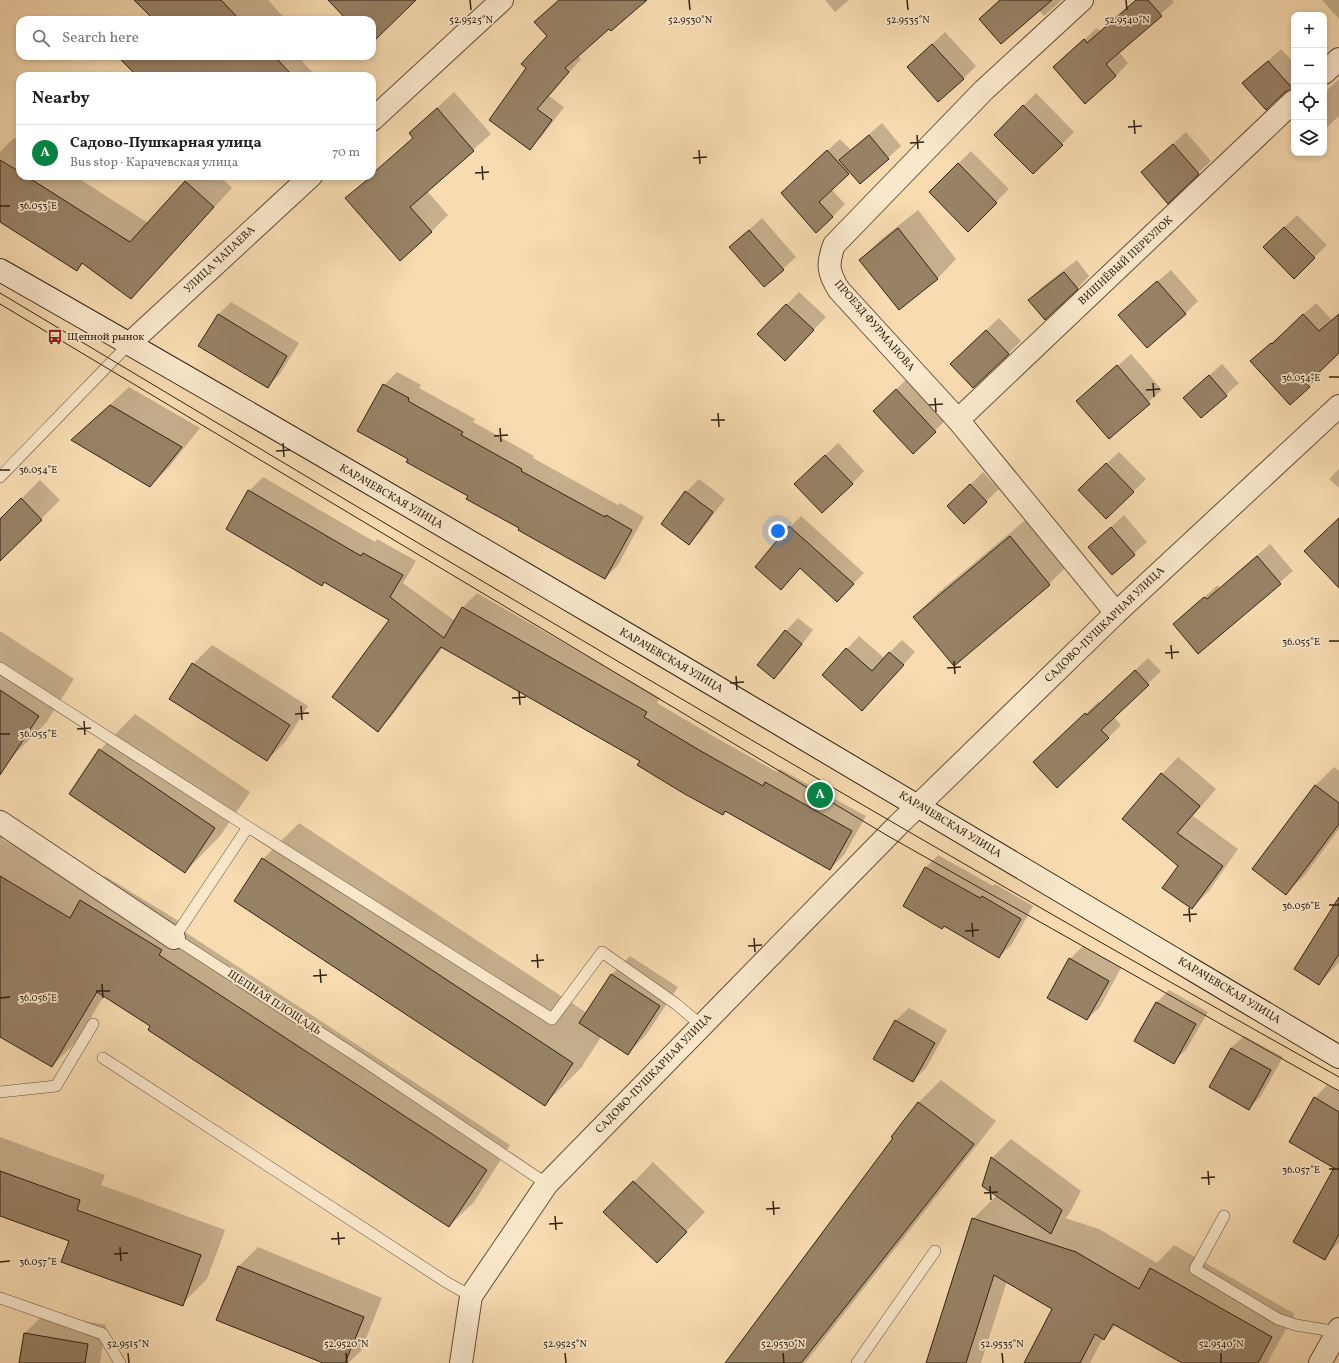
<!DOCTYPE html>
<html lang="en">
<head>
<meta charset="utf-8">
<style>
	:root { --surface:#fff; --page:#f6f6f6; --text:#222; --muted:#767676; --line:#e0e0e0; --accent:#0b8043 }
	body { margin:0; font-family:Vollkorn,serif; background:var(--page); color:var(--text) }
	.controls { position:absolute; right:12px; top:12px; display:grid; overflow:hidden; border-radius:8px; box-shadow:0 2px 6px #0003 }
	.controls button { width:36px; height:36px; display:grid; place-items:center; padding:0; border:0; border-bottom:1px solid var(--line); background:var(--surface); color:var(--text); font:20px sans-serif }
	.you { position:absolute; left:778px; top:531px; width:14px; height:14px; margin:-10px; border:3px solid #fff; border-radius:50%; background:#1a73e8; box-shadow:0 0 0 6px #1a73e833 }
	.badge { display:grid; place-items:center; width:26px; height:26px; border-radius:50%; background:var(--accent); color:#fff; font-size:13px; font-weight:700 }
	.pin { position:absolute; translate:-50% -50%; border:2px solid #fff; box-shadow:0 1px 4px #0006 }
	.list { margin:0; padding:0; list-style:none }
	h2 { display:flex; justify-content:space-between; align-items:center; height:52px; margin:0; padding:0 16px; font-size:17px }
	h2 small { font-size:13px; font-weight:400; color:var(--muted) }
	.list li { display:grid; grid-template-columns:26px 1fr auto; gap:12px; align-items:center; box-sizing:border-box; height:56px; padding:0 16px; border-top:1px solid var(--line) }
	.list b { display:block; font-size:15px; white-space:nowrap }
	.list p { margin:0; font-size:13px; white-space:nowrap; color:var(--muted) }
	.list em { font-size:13px; font-style:normal; color:var(--muted) }
	.icon { flex:none; width:22px; height:22px; fill:none; stroke:currentColor; stroke-width:2; stroke-linecap:round; stroke-linejoin:round }
	.map { position:relative; flex:none; width:1339px; height:1363px; overflow:hidden }
	.search { position:absolute; background:var(--surface); box-shadow:0 2px 6px #0003; left:16px; top:16px; width:360px; height:44px; display:flex; align-items:center; gap:10px; box-sizing:border-box; padding:0 14px; border-radius:12px; color:var(--muted); font-size:15px }
	.panel { position:absolute; background:var(--surface); box-shadow:0 2px 6px #0003; left:16px; top:72px; width:360px; height:108px; border-radius:12px }
	.map>svg:first-child { display:block }
</style>
</head>
<body>
<div class="map">
<svg width="1339" height="1363" viewBox="0 0 1339 1363">
	<rect width="100%" height="100%" fill="#f8dbb1"/>
	<filter id="stains"><feTurbulence type="fractalNoise" baseFrequency=".005" numOctaves="4"/><feColorMatrix values="0 0 0 0 .2 0 0 0 0 .09 0 0 0 0 .02 0 0 0 .5 -.17"/></filter>
	<radialGradient id="worn" r=".72"><stop offset=".6" stop-color="#630" stop-opacity="0"/><stop offset="1" stop-color="#630" stop-opacity=".3"/></radialGradient>
	<g fill="#0003">
		<path d="M135,0H268L286,20H155Z"/>
		<path d="M559,0H644L609,27L577,55L581,59L549,96L564,107L542,136L530,148L527,68L548,36L536,22Z"/>
		<path d="M825,0H849L835,12Z"/>
		<path d="M1000,0H1062L1044,16L1039,10L980,19Z"/>
		<path d="M1136,0H1172L1174,2L1119,52L1128,63L1116,76L1054,67L1097,28L1100,31Z"/>
		<path d="M1322,0H1339V19Z"/>
		<path d="M945,32L976,66L963,79L908,67Z"/>
		<path d="M1281,49L1294,63V86L1292,88L1285,91L1244,83Z"/>
		<path d="M128,56H307L302,61L316,76H138Z"/>
		<path d="M1339,79V116L1324,130V93Z"/>
		<path d="M454,92L491,134L427,191L448,215L431,232L346,198L414,137L410,133Z"/>
		<path d="M1036,93L1074,132L1033,173L995,135Z"/>
		<path d="M882,123L901,146L888,158L850,171L831,189L845,204L832,217L795,181L840,139L851,150Z"/>
		<path d="M1186,132L1211,161L1198,173L1142,172Z"/>
		<path d="M14,138L20,141V176H75L148,223L191,176H220L232,188L149,278L83,263L77,269L0,221V152Z"/>
		<path d="M971,151L1009,189L968,230L930,192Z"/>
		<path d="M918,210L956,259L938,278L900,309L861,260L879,241Z"/>
		<path d="M1297,215L1327,245L1294,277L1264,247Z"/>
		<path d="M762,218L796,257L783,269L730,247Z"/>
		<path d="M1077,260L1089,276L1077,289L1030,300L1042,287Z"/>
		<path d="M1171,270L1198,301L1185,314L1132,303Z"/>
		<path d="M799,292L826,317L797,347L759,334Z"/>
		<path d="M231,302L299,343L280,374L268,386L200,345L219,314Z"/>
		<path d="M1316,303L1332,320L1339,314V352L1319,371L1322,374L1309,386L1251,361Z"/>
		<path d="M999,318L1021,341L1008,354L964,351Z"/>
		<path d="M1131,354L1162,390L1109,437L1078,401Z"/>
		<path d="M1222,364L1239,383L1226,395L1184,398Z"/>
		<path d="M397,372L421,385L419,388L475,419L473,422L534,456L533,458L618,505L620,503L644,517L618,565L605,578L409,459L384,385Z"/>
		<path d="M909,377L948,418L913,452L887,398Z"/>
		<path d="M129,387L200,428L169,467L150,486L72,440Z"/>
		<path d="M838,443L864,471L852,484L808,472Z"/>
		<path d="M1119,452L1146,479L1133,492L1092,477Z"/>
		<path d="M1339,469V488L1329,479Z"/>
		<path d="M983,472L999,489L964,523L949,506Z"/>
		<path d="M263,477L375,542L377,539L416,561L403,583L455,621L463,607L477,593L660,698L657,703L713,736L777,772L780,769L866,816L844,855L830,869L726,810L723,814L642,760L443,647L392,716L378,730L391,620L249,491Z"/>
		<path d="M699,479L725,499L701,531L689,543L686,492Z"/>
		<path d="M40,480L60,500L0,560V520Z"/>
		<path d="M1035,512L1074,559L1049,584L954,665L914,617L939,592Z"/>
		<path d="M1124,515L1147,542L1112,573L1090,547Z"/>
		<path d="M801,516L864,573L847,590L801,567L781,589L790,527Z"/>
		<path d="M1270,544L1293,571L1198,652L1174,624L1218,585L1220,588Z"/>
		<path d="M798,618L813,630L786,665L774,677L786,631Z"/>
		<path d="M0,631L74,679L46,723L10,759L0,752Z"/>
		<path d="M859,636L884,658L902,640L915,652L862,710L823,675Z"/>
		<path d="M212,645L308,706L286,741L267,760L171,699L193,664Z"/>
		<path d="M1148,658L1161,671L1114,717L1121,725L1108,738L1047,750L1099,701L1100,703Z"/>
		<path d="M135,714L250,792L220,836L185,872L100,750Z"/>
		<path d="M1178,757L1216,789L1193,816L1238,849L1209,891L1192,908L1179,866L1162,774Z"/>
		<path d="M1334,767L1339,771V829L1305,875L1286,893L1315,786Z"/>
		<path d="M0,809L15,818L2,839L90,892L105,876L185,925L182,930L510,1145L474,1202L449,1226L151,1026L104,996L76,1042L52,1066L0,1036Z"/>
		<path d="M299,823L587,1013L611,975L630,956L678,987L646,1035L627,1054L601,1037L581,1068L545,1104L263,859Z"/>
		<path d="M938,855L993,886L995,884L1033,906L1012,944L999,957L926,867Z"/>
		<path d="M1339,903V962L1319,984Z"/>
		<path d="M1083,946L1121,968L1100,1007L1087,1019L1070,959Z"/>
		<path d="M1169,990L1208,1012L1186,1050L1173,1062L1135,1040L1157,1002Z"/>
		<path d="M909,1008L947,1030L926,1068L913,1081L874,1059L896,1020Z"/>
		<path d="M1244,1036L1283,1057L1261,1096L1248,1109L1231,1048Z"/>
		<path d="M941,1080L996,1121L805,1363H726L894,1138L918,1103Z"/>
		<path d="M1327,1085L1339,1092V1242L1324,1258L1335,1167L1315,1098Z"/>
		<path d="M0,1137L105,1175L101,1185L225,1230L207,1279L182,1304L70,1240L0,1215Z"/>
		<path d="M1011,1139L1081,1191L1069,1214L1065,1218L1099,1229L1157,1263L1174,1245L1295,1314L1267,1363H1184L1117,1325L1103,1338L1090,1363H1025L1053,1308L1007,1281L981,1363H927L973,1219L997,1195L984,1185L992,1158Z"/>
		<path d="M653,1162L705,1212L675,1243L605,1212Z"/>
		<path d="M258,1247L382,1298L361,1351L348,1363H325L239,1266Z"/>
		<path d="M44,1314L106,1325L100,1363H20L25,1333Z"/>
	</g>
	<g fill="#988266" stroke="#302214">
		<path d="M134,0H221L240,20H154Z"/>
		<path d="M328,0H416L372,43V20H347Z"/>
		<path d="M559,0H647L611,31L609,29L565,68L569,72L537,109L552,120L530,150L489,120L526,68L521,64L547,36L534,22Z"/>
		<path d="M1000,0H1052L1001,44L979,19Z"/>
		<path d="M1136,0H1148L1162,16L1106,64L1116,76L1085,104L1053,67L1084,39L1087,43Z"/>
		<path d="M932,44L964,79L938,102L907,67Z"/>
		<path d="M117,56H274L293,76H137Z"/>
		<path d="M1268,61L1293,89L1285,92L1266,110L1242,83Z"/>
		<path d="M1023,105L1063,145L1033,174L994,135Z"/>
		<path d="M437,108L474,151L410,207L432,232L400,261L345,198L372,176V174L413,138L409,133Z"/>
		<path d="M869,135L889,159L860,184L839,160Z"/>
		<path d="M1173,144L1199,174L1168,204L1141,172Z"/>
		<path d="M827,150L849,174L819,202L833,217L816,233L781,193Z"/>
		<path d="M0,160L20,172V176H26L130,242L185,181L214,207L131,299L82,263L77,271L0,222Z"/>
		<path d="M958,163L997,203L968,232L929,192Z"/>
		<path d="M1284,227L1315,258L1294,279L1263,247Z"/>
		<path d="M898,228L938,279L899,310L859,260Z"/>
		<path d="M749,230L784,270L764,287L729,247Z"/>
		<path d="M1064,272L1078,289L1045,320L1028,300Z"/>
		<path d="M1157,281L1186,314L1147,348L1118,315Z"/>
		<path d="M786,304L814,330L785,361L757,334Z"/>
		<path d="M218,314L287,356L268,388L198,346Z"/>
		<path d="M1303,314L1319,331L1339,314V353L1307,384L1310,387L1290,405L1250,361L1271,343L1272,344Z"/>
		<path d="M986,330L1009,354L973,388L950,364Z"/>
		<path d="M1117,365L1150,404L1109,439L1076,401Z"/>
		<path d="M1209,375L1227,396L1201,418L1183,398Z"/>
		<path d="M383,384L409,398L408,401L463,432L461,435L522,469L521,471L605,517L606,515L632,530L605,579L518,530L519,528L466,499L468,496L406,462L408,459L357,431Z"/>
		<path d="M896,389L936,432L913,454L873,411Z"/>
		<path d="M110,405L182,447L150,487L71,440Z"/>
		<path d="M825,455L853,484L822,513L794,484Z"/>
		<path d="M1106,463L1134,492L1106,519L1078,490Z"/>
		<path d="M970,484L987,502L964,524L947,506Z"/>
		<path d="M248,490L361,556L363,553L403,575L390,597L444,638L462,607L647,712L644,717L699,750L763,786L765,782L852,831L830,870L725,811L723,815L683,793L637,765L640,761L441,647L378,732L332,697L389,620L324,582L322,586L226,529Z"/>
		<path d="M685,491L713,512L689,545L661,524Z"/>
		<path d="M21,498L42,520L0,561V519Z"/>
		<path d="M1339,518V588L1304,551Z"/>
		<path d="M789,526L854,584L837,602L800,568L781,590L755,567Z"/>
		<path d="M1111,527L1135,555L1112,575L1088,547Z"/>
		<path d="M1010,536L1050,585L954,666L913,617Z"/>
		<path d="M1257,556L1281,584L1198,654L1173,624L1204,597L1207,599Z"/>
		<path d="M785,630L802,644L774,679L757,665Z"/>
		<path d="M846,648L872,671L889,652L904,665L862,711L822,675Z"/>
		<path d="M192,663L290,725L267,761L169,699Z"/>
		<path d="M1135,670L1149,685L1101,730L1109,738L1057,788L1033,762L1085,713L1087,715Z"/>
		<path d="M0,690L39,716L0,775Z"/>
		<path d="M99,749L215,828L185,873L69,794Z"/>
		<path d="M1161,773L1200,806L1177,833L1223,866L1192,909L1162,888L1178,866L1122,819Z"/>
		<path d="M1315,785L1339,803V824L1286,895L1252,869Z"/>
		<path d="M262,858L573,1063L545,1106L234,901Z"/>
		<path d="M925,867L980,898L982,896L1021,919L999,958L944,926L942,929L903,906Z"/>
		<path d="M0,876L70,918L80,900L162,950L159,955L487,1170L449,1227L148,1030L150,1026L97,992L52,1067L0,1037Z"/>
		<path d="M1339,897V954L1319,985L1294,969Z"/>
		<path d="M1069,958L1109,981L1087,1020L1047,998Z"/>
		<path d="M611,974L660,1006L628,1055L579,1023Z"/>
		<path d="M1156,1002L1196,1024L1174,1064L1134,1041Z"/>
		<path d="M895,1020L935,1043L913,1082L873,1059Z"/>
		<path d="M1231,1048L1271,1070L1249,1110L1209,1087Z"/>
		<path d="M1314,1097L1339,1112V1234L1325,1260L1293,1242L1334,1168L1289,1142Z"/>
		<path d="M918,1102L974,1144L801,1363H725L893,1138L891,1137Z"/>
		<path d="M991,1157L1062,1210L1051,1234L982,1186Z"/>
		<path d="M0,1171L80,1200L77,1210L201,1255L183,1306L61,1262L69,1241L0,1216Z"/>
		<path d="M633,1181L687,1232L657,1263L603,1212Z"/>
		<path d="M972,1218L1076,1252L1139,1289L1150,1268L1272,1337L1258,1363H1182L1113,1324L1104,1340L1095,1334L1080,1363H1024L1052,1309L994,1275L966,1363H926Z"/>
		<path d="M238,1266L364,1317L345,1363H323L216,1320Z"/>
		<path d="M24,1333L88,1344L85,1363H19Z"/>
	</g>
	<g fill="none" stroke-linecap="round" stroke-linejoin="round">
		<defs>
			<g id="lane">
				<path d="M0,477L129,344"/>
				<path d="M0,668L248,827"/>
				<path d="M103,1058L446,1282L471,1296"/>
				<path d="M0,1092L56,1086L93,1024"/>
				<path d="M547,1184L358,1057L174,938L248,827L552,1019L602,952L676,1004L701,1025"/>
				<path d="M1224,1216L1195,1269L1278,1319L1296,1325L1338,1332"/>
				<path d="M0,1298L103,1334L120,1363"/>
				<path d="M857,1363L935,1251"/>
			</g>
			<g id="street">
				<path d="M1082,0L984,90L834,245C827,264 828,273 839,290L958,420L1116,613"/>
				<path d="M1324,73L1339,59"/>
				<path d="M372,120L502,0"/>
				<path d="M129,344L311,176"/>
				<path d="M958,420L1294,101"/>
				<path d="M0,822L174,938"/>
				<path d="M461,1363L471,1296L547,1184L897,826L1116,613L1339,406"/>
				<path d="M1320,1363L1339,1329"/>
			</g>
			<path id="secondary" d="M0,270C450,526 894,792 1339,1057"/>
		</defs>
		<use href="#lane" stroke="#62503b" stroke-width="12"/>
		<use href="#street" stroke="#62503b" stroke-width="24"/>
		<use href="#secondary" stroke="#302214" stroke-width="24"/>
		<use href="#lane" stroke="#fae8cc" stroke-width="11"/>
		<use href="#street" stroke="#fae8cc" stroke-width="22"/>
		<use href="#secondary" stroke="#fae8cc" stroke-width="22"/>
		<g stroke="#302214" stroke-width="1">
			<path d="M0,293C444,559 888,825 1339,1077"/>
			<path d="M0,304L888,836L1339,1091"/>
		</g>
	</g>
	<path fill="none" stroke="#302214" stroke-width="1.5" d="M470,0L471,10M689,0L690,10M907,0L908,10M1126,0L1127,10M1134,120L1135,134M1128,127L1142,126M917,135L918,149M910,143L924,142M699,150L700,164M693,158L707,157M482,166L483,180M475,173L489,172M0,206H10M1329,377H1339M1153,383L1154,397M1146,390L1160,389M935,398L936,412M929,405L943,404M718,413L719,427M711,420H725M500,428L501,442M494,436L508,435M283,443L284,457M276,451L290,450M0,470H10M1329,641H1339M1171,645L1172,659M1165,653L1179,652M954,661L955,674M947,668L961,667M736,676L737,690M730,683L744,682M519,691L520,705M512,698L526,697M301,706L302,720M295,714L309,713M84,721L85,735M77,729L91,728M0,734H10M1329,905H1339M1189,908L1190,922M1183,915L1197,914M972,923L973,937M965,931L979,930M754,938L755,952M748,946L762,945M537,954L538,968M531,961L544,960M320,969L321,983M313,976L327,975M102,984L103,998M96,991H110M0,998L10,997M1329,1169H1339M1208,1171L1209,1185M1201,1178L1215,1177M990,1186L991,1200M984,1193L998,1192M773,1201L774,1215M766,1209L780,1208M555,1216L556,1230M549,1224L563,1223M338,1232L339,1245M331,1239L345,1238M120,1247L121,1261M114,1254L128,1253M0,1262L10,1261M128,1353L129,1363M346,1353L347,1363M565,1353L566,1363M783,1353L784,1363M1002,1353L1003,1363M1221,1353V1363"/>
	<defs>
		<symbol id="bus-bare" viewBox="-9 -9 18 18"><path d="M-5-6H5V4H4V6H2V4H-2V6H-4V4H-5ZM-3.5-4V0h7V-4ZM-3.5 1.2v1.5H-2V1.2ZM2 1.2v1.5H3.5V1.2Z" fill="#8f2418" stroke="#fae8cc" stroke-width="2.5" paint-order="stroke"/></symbol>
	</defs>
	<g fill-rule="evenodd">
		<use href="#bus-bare" x="44" y="326" width="22" height="22"/>
	</g>
	<g text-anchor="middle" dominant-baseline="central" stroke-width="3.5" stroke-linejoin="round" paint-order="stroke">
		<g font-size="11" fill="#302214" stroke="#fae8cc">
			<text transform="translate(220 260) rotate(-43)">УЛИЦА ЧАПАЕВА</text>
			<text transform="translate(1126 261) rotate(-43)">ВИШНЁВЫЙ ПЕРЕУЛОК</text>
			<text transform="translate(874 326) rotate(49)">ПРОЕЗД ФУРМАНОВА</text>
			<text transform="translate(391 497) rotate(30)">КАРАЧЕВСКАЯ УЛИЦА</text>
			<text transform="translate(1105 625) rotate(-44)">САДОВО-ПУШКАРНАЯ УЛИЦА</text>
			<text transform="translate(671 661) rotate(30)">КАРАЧЕВСКАЯ УЛИЦА</text>
			<text transform="translate(950 825) rotate(31)">КАРАЧЕВСКАЯ УЛИЦА</text>
			<text transform="translate(1229 991) rotate(31)">КАРАЧЕВСКАЯ УЛИЦА</text>
			<text transform="translate(274 1003) rotate(33)">ЩЕПНАЯ ПЛОЩАДЬ</text>
			<text transform="translate(654 1074) rotate(-46)">САДОВО-ПУШКАРНАЯ УЛИЦА</text>
		</g>
		<g font-size="11" fill="#302214" stroke="#fae8cc" text-anchor="start">
			<text x="67" y="337">Щепной рынок</text>
		</g>
	</g>
	<g font-size="10" text-anchor="middle" fill="#302214" stroke="#fae8cc" stroke-width="3.5" stroke-linejoin="round" paint-order="stroke">
		<text x="471" y="23">52.9525°N</text>
		<text x="690" y="23">52.9530°N</text>
		<text x="908" y="23">52.9535°N</text>
		<text x="1127" y="23">52.9540°N</text>
		<text x="38" y="209">36.053°E</text>
		<text x="1301" y="381">36.054°E</text>
		<text x="38" y="473">36.054°E</text>
		<text x="1301" y="645">36.055°E</text>
		<text x="38" y="737">36.055°E</text>
		<text x="1301" y="909">36.056°E</text>
		<text x="38" y="1001">36.056°E</text>
		<text x="1301" y="1173">36.057°E</text>
		<text x="38" y="1265">36.057°E</text>
		<text x="128" y="1347">52.9515°N</text>
		<text x="346" y="1347">52.9520°N</text>
		<text x="565" y="1347">52.9525°N</text>
		<text x="783" y="1347">52.9530°N</text>
		<text x="1002" y="1347">52.9535°N</text>
		<text x="1221" y="1347">52.9540°N</text>
	</g>
	<rect width="100%" height="100%" filter="url(#stains)"/>
	<rect width="100%" height="100%" fill="url(#worn)"/>
</svg>
<div class="controls">
<button>+</button>
<button>−</button>
<button><svg class="icon" aria-label="locate" viewBox="0 0 24 24"><circle cx="12" cy="12" r="6"/><path d="M12 2v4M12 18v4M2 12h4M18 12h4"/></svg></button>
<button><svg class="icon" aria-label="layers" viewBox="0 0 24 24"><path d="M12 4l9 5-9 5-9-5zM3 14l9 5 9-5"/></svg></button>
</div>
<div class="you"></div>
<div class="pin badge" style="left:820px;top:795px">A</div>
<div class="search"><svg class="icon" aria-label="search" viewBox="0 0 24 24"><circle cx="10" cy="10" r="6"/><path d="M15 15l6 6"/></svg>Search here</div>
<section class="panel">
<h2>Nearby<small></small></h2>
<ul class="list">
<li><span class="badge">A</span><div><b>Садово-Пушкарная улица</b><p>Bus stop · Карачевская улица</p></div><em>70 m</em></li>
</ul>
</section>
</div>
</body>
</html>
